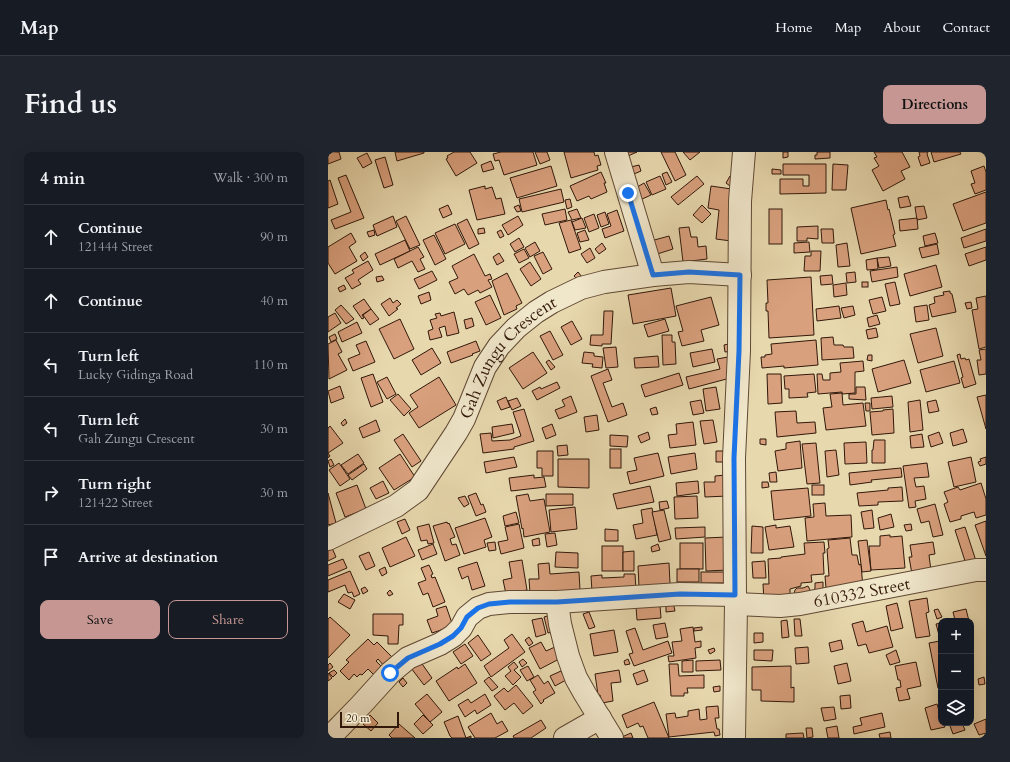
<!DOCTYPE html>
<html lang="en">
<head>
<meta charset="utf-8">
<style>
	:root { --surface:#171b24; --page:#20242c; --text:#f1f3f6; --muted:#9ea1a6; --line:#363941; --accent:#c59692 }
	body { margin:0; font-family:Cardo,serif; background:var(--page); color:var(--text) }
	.controls { position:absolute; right:12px; bottom:12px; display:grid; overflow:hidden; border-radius:8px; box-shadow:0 4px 16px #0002 }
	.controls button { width:36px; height:36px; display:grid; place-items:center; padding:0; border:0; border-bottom:1px solid var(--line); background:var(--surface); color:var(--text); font:20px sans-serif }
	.scale { position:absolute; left:12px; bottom:10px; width:59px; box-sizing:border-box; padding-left:4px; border:2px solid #31180a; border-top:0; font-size:11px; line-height:14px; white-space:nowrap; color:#31180a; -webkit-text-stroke:3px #f0e6ca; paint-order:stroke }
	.stop { position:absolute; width:12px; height:12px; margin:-9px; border:3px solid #1a73e8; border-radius:50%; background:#fff }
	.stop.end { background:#1a73e8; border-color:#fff; box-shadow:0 1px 4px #0008 }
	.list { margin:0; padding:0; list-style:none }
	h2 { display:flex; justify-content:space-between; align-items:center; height:52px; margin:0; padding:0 16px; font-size:17px }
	h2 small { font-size:13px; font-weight:400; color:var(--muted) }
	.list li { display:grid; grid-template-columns:26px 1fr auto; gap:12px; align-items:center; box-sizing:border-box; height:64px; padding:0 16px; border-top:1px solid var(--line) }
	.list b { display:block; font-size:15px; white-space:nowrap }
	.list p { margin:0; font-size:13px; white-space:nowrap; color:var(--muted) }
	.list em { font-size:13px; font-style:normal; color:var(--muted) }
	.actions { display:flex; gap:8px; padding:12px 16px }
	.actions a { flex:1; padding:9px 0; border:1px solid var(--accent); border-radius:8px; text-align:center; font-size:14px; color:var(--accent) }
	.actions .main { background:var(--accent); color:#111 }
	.icon { flex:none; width:22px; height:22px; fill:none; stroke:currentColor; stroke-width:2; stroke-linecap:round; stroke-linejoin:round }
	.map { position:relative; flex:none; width:658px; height:586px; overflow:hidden; border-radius:8px }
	header { display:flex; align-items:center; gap:24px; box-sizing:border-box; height:56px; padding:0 20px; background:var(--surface); border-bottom:1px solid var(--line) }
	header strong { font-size:19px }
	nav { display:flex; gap:22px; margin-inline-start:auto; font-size:14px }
	.intro { display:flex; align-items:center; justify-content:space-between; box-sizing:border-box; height:96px; padding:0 24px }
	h1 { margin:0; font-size:28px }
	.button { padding:10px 18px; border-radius:8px; background:var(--accent); color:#111; font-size:14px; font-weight:700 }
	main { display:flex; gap:24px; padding:0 24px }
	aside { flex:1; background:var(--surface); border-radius:8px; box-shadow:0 4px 16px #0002 }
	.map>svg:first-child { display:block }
</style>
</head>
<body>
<header>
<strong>Map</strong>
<nav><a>Home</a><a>Map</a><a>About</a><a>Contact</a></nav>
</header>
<div class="intro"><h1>Find us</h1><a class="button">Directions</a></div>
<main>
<aside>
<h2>4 min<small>Walk · 300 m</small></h2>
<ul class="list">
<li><svg class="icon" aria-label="ahead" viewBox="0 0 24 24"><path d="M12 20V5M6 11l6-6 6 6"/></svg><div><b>Continue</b><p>121444 Street</p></div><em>90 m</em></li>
<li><svg class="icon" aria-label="ahead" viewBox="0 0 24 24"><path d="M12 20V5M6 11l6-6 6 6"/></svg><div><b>Continue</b></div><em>40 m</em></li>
<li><svg class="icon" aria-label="left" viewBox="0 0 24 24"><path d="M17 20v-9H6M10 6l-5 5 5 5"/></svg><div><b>Turn left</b><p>Lucky Gidinga Road</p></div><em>110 m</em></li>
<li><svg class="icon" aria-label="left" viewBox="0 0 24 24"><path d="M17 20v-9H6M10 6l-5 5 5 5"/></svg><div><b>Turn left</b><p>Gah Zungu Crescent</p></div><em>30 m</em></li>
<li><svg class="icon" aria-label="right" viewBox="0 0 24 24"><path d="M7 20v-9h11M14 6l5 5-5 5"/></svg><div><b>Turn right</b><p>121422 Street</p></div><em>30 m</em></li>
<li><svg class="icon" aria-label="arrive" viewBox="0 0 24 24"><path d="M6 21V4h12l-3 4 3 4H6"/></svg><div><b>Arrive at destination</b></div></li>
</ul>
<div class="actions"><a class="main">Save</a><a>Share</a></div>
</aside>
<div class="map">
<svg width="658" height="586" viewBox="0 0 658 586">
	<rect width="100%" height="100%" fill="#e8d8ae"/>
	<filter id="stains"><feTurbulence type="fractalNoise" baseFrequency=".005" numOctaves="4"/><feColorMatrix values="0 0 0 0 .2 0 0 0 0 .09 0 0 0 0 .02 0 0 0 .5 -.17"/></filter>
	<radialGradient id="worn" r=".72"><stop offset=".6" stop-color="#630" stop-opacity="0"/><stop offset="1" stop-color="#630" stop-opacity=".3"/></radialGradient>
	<g fill="#d9a07d" stroke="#31180a">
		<path d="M0,0H11L13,7L0,12Z"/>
		<path d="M67,0H96V1L69,9Z"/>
		<path d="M126,0H142L149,11L128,24L118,7L120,6L119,4Z"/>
		<path d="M173,0H205L209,13L176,23L171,8L167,9L165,2Z"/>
		<path d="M207,0H219L222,8L212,12Z"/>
		<path d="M236,0H266L267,4L270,3L273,13L269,14L270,18L243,26Z"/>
		<path d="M298,0H309L300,4Z"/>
		<path d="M333,0H347L358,23L347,29Z"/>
		<path d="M355,0H372L362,8Z"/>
		<path d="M455,0H460V5L455,6Z"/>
		<path d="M489,0H502V6L487,7V3H489Z"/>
		<path d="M546,0H574L582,15L573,19L577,27L555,39L544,18L551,14L546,6L549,5Z"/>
		<path d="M591,0H600L599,2L602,11L593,14L590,5L592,4Z"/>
		<path d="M603,0H632L633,2L606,10Z"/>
		<path d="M39,1L44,11L35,16L29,6Z"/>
		<path d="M57,5L65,33L56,36L47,8Z"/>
		<path d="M163,9L166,17L155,20L153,13Z"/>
		<path d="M455,12H498V41L452,42V27H475V34H481V23H455Z"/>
		<path d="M505,12L520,13L518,38H504Z"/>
		<path d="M311,13L313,19L306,22L303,15Z"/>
		<path d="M223,14L229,34L189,46L182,26Z"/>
		<path d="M656,14L658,20V38L647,42L643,32L647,31L643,19Z"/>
		<path d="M444,17L453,18V22H444Z"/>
		<path d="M273,20L278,31H276L279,40L263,47L261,44L249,49L242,34Z"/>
		<path d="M339,20L344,30L338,33L334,22Z"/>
		<path d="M18,23L36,66L7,77L3,68L23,60L10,26Z"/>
		<path d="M332,24L338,37L324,43L318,30Z"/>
		<path d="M369,24L376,32L350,53L343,45Z"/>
		<path d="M402,24L411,30L406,37L398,31Z"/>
		<path d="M2,28L10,52L0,56V29Z"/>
		<path d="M316,31L323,43L312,48L306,37Z"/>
		<path d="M157,34V37L164,35L168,47L173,46L177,62L149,68L141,38Z"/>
		<path d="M383,34L410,38L403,89L388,87L391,58L380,56Z"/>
		<path d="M233,37L236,50L194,60L191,47Z"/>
		<path d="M658,40V71L635,79L625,52Z"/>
		<path d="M580,44L583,54L572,56L570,46Z"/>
		<path d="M242,47L244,55L239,57L237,48Z"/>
		<path d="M558,48L560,58L561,57L567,82L565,83L568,94L533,102L523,56Z"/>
		<path d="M120,53L124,62L115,66L111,57Z"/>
		<path d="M191,53L193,59L189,60L186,55Z"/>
		<path d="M374,53L383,62L374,71L365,63Z"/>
		<path d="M596,54L599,66L589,68L587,55Z"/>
		<path d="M237,57L239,68L217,73L214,62Z"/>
		<path d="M249,57L253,66L244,68L240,60Z"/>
		<rect x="441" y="57" width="13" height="35"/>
		<path d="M289,58L296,79L277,86L274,77L283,74L279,62Z"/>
		<path d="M277,60L281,72L273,75L269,63Z"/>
		<path d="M266,62L271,76L261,80L256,66Z"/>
		<path d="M65,64L69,75L49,84L45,73Z"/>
		<path d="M78,64L92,93L82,97L68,69Z"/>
		<path d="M190,64L195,73L180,83L174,73Z"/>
		<path d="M254,66L258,76L247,78L244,70Z"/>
		<path d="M589,66L590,77L572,79L571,68Z"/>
		<path d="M139,67L151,92L141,97L129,72Z"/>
		<path d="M243,68L253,97L241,101L231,71Z"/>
		<path d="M127,72L137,92L117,102L107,81Z"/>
		<path d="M490,74V87L479,86V89H469V75Z"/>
		<path d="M361,75L363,85H369L370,95L378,94L379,107L355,110L351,76Z"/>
		<path d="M156,76L157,81L150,82V77Z"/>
		<path d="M493,77H505L506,91H494Z"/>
		<path d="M658,77V89L636,96L633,86Z"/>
		<path d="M46,78L47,83L41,85L39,80Z"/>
		<path d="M173,78L176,84L172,86L169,80Z"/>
		<path d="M257,78L261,88L252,90L249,81Z"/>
		<path d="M23,81L28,90L21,95L29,109L7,122L0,111V95Z"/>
		<path d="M607,81L610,91L597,94L595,84Z"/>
		<path d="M106,83L118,107L107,113L95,88Z"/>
		<path d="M341,84L345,97L323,104L319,90Z"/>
		<path d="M191,86L196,95L187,100L182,92Z"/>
		<path d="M77,88L82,99L52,113L47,102Z"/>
		<path d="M207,90L212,99L202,105L197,96Z"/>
		<path d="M481,90L482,100L466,101V91Z"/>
		<path d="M274,91L278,97L271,102L267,97Z"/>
		<path d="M519,91L522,114L510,115L508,93Z"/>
		<path d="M609,92L611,102L594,106L591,96Z"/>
		<path d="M90,95L96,105L92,107L97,117L90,120L84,109L70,116L66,107Z"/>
		<path d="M658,95V108L641,114L637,102Z"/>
		<path d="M262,96L267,106L259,111L253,102Z"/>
		<path d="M196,97L201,106L191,111L186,102Z"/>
		<path d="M483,99H493L492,119H476L477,104H483Z"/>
		<path d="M37,100L40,105L35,109L32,104Z"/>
		<path d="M215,100L224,117L215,122L206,104Z"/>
		<path d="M171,101L176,109L169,113L165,105Z"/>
		<path d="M146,102L157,124L162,122L164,127L160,128L164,135L152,141L150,138L140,143L136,137L127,142L121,130L130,126L124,114Z"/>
		<path d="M561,105L563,114L551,116L549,106Z"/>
		<path d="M549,106L550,117L539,118L538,108Z"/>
		<path d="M40,109L45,118L30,128L33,132L24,137L17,126L26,121L24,118Z"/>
		<path d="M202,110L213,127L203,134L192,117Z"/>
		<path d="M608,113L614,135L582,144L576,122Z"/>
		<path d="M569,115L570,125L544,130L542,119Z"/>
		<path d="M104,119L109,128L91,137L86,127Z"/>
		<path d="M250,120L254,125L250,128L246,124Z"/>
		<path d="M527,120L528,130L519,131L518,121Z"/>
		<path d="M179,121L194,151L188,154L189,157L176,163L164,129Z"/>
		<path d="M504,123L505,132L493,133L492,124Z"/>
		<path d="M54,124L56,128L49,130L48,125Z"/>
		<path d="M483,125L486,183L441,186L440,159H438V151H440L439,128Z"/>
		<rect x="534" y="130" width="6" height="5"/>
		<path d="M567,130L572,152L562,154L557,132Z"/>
		<path d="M518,131L519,143L506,145L505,133Z"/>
		<path d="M16,133L18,137L12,140L10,136Z"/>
		<path d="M343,136L348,164L305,172L300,143Z"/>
		<path d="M622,139V141L624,142L628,160L604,165L601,153L607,151L606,145L616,143L615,140Z"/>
		<path d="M101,140L103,148L93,152L90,144Z"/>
		<path d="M162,143L173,166L158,173L147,150Z"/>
		<path d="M658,144V195L651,197L644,158L650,157L648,146Z"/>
		<path d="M383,145L391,173L373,178L376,189L354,194L350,180L355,179L348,154Z"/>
		<path d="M554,145L558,159L545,162L541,148Z"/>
		<path d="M62,146L65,151L69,148L73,152L68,156L70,157L61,164L53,152Z"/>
		<path d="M36,147L43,157L34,163L36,166L34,167L25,154Z"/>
		<path d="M643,150L644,156L639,157L637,151Z"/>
		<path d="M13,153L26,167L18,172L7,158Z"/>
		<path d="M599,153L601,168L588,170L586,155Z"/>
		<path d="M511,154L513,166L489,169L488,157Z"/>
		<path d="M525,154L527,163L516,166L513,156Z"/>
		<path d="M43,157L51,167L42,173L35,163Z"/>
		<path d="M276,159H285L283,192H274V194L262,193L263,183H275Z"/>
		<path d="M126,160L131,181L119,184L117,174L111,176L114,185L102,188L100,179L105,177L102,168L109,166L107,162L112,161L113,164Z"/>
		<path d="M7,161L13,171L0,180V165Z"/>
		<path d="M549,163L552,172L541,175L539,166Z"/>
		<path d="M144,166L146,174L138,177L136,168Z"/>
		<path d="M72,167L86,197L66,207L51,177Z"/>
		<path d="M337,167L341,179L320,185L316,173Z"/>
		<path d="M244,169L254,187L243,193L233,175Z"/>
		<path d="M29,170L34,181L14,190L10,180Z"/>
		<path d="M548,176L550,185L540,187L538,178Z"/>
		<path d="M608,176L615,204L590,211L582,182Z"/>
		<path d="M222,179L235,203L225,208L212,184Z"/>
		<path d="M7,182L9,187L3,190L1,185Z"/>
		<path d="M334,183H344V190H347L348,212L335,213Z"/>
		<path d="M505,185L506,193H515L516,195H525L526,206L494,208L493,186Z"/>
		<path d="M8,188L14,200L10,202L19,218L1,227L0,192Z"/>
		<path d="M488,188L490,213L456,216V214L434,216L433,205H437V203L444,202L443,192Z"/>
		<path d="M38,189L47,210L25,219L20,207L32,202L28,193Z"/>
		<path d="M148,189L152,199L144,202L145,203L123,211L119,200Z"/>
		<path d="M405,191L406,199L397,200L396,193Z"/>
		<path d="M288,195L290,215L278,216L275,196Z"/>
		<path d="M104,196L113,211L93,223L84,208Z"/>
		<path d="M384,197L387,210L365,215L362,201Z"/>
		<path d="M658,197V222L651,223L649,208H653L651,198Z"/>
		<path d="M205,200L219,221L195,237L181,216Z"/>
		<path d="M256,200L266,201V204L275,205L274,216L264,215L265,212L254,211Z"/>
		<path d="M632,202L633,207L637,206L638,208L641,207L648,232L636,236L633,226L635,225L629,203Z"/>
		<path d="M540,203H544V209L539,208Z"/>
		<path d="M330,204L331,215L307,216L306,206Z"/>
		<path d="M400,205L406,225L361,237L358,225L392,217L389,207Z"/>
		<path d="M221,208L227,215L223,218L218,210Z"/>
		<path d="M576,208L583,231L550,240L544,217Z"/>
		<path d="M535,209L536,219L527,220V241L514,242V240L490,242L489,222H494L495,228H502V221L513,220L512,211Z"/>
		<path d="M626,209L632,231L598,240L592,218Z"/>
		<path d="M280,217L284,228L275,231L284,255L295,251L299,263L280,270L263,224Z"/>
		<path d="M351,221L355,233L317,245L313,233Z"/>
		<path d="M45,222L55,250L43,255L33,226Z"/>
		<path d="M439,222H453L454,251L440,252Z"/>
		<path d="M486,222L488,240L479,241L480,245L461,246V237H457L456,224Z"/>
		<path d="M59,225L68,242L59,247L49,230Z"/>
		<path d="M111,225L128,253L91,276L81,261L90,255L82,243Z"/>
		<path d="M229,230L232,236L209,248L204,239L212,235L213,237Z"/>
		<path d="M12,234L16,246L3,251L0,239Z"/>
		<path d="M388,235L392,257L378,259L375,237Z"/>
		<path d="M528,235H537L538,248L521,247V242H528Z"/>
		<path d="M514,241L515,253L535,251L538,274L498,278L495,256L504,255L502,242Z"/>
		<path d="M70,242L83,257L76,264L62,248Z"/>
		<path d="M658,243V277L649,245Z"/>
		<path d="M243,244L249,260L231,267L227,258L237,254L234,248Z"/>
		<path d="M564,244L565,255L544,257L543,246Z"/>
		<path d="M178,245L182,255L173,258L169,249Z"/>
		<path d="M189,246L193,254L184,258L180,249Z"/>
		<path d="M373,248L376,261L365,263L362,250Z"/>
		<path d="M592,248L595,278L582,280L580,250Z"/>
		<path d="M608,248L611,259L601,261L599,250Z"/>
		<path d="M537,251H542V259H538Z"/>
		<path d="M328,255L330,262L324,263L322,257Z"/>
		<path d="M196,257L206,289L186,295V297L155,301L152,282L163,281L164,289L182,288L193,284L185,260Z"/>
		<path d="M565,257L566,281L544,283L542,260L555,259V258Z"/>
		<path d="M468,259L469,271L487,270L488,281L449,285L447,260Z"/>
		<path d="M269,263L271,278L258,280L256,265Z"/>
		<path d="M17,267L19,271L15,274L13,271Z"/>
		<path d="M48,268L52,279L35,286L31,276Z"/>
		<path d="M385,268L389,290L376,292L372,269Z"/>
		<path d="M365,270L368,293L342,296L340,283L349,282L348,272Z"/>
		<path d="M184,272L186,281L165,286L164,275Z"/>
		<path d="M224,272L228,283L218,287L214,276Z"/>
		<path d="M2,274L15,291L0,301L2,304L0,306V276Z"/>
		<path d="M635,277L639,290L625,294L622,281Z"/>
		<path d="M320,280L322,287L313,291L310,284Z"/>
		<path d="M611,280L615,291L603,295L600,284Z"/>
		<path d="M75,282L93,309L84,315L66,288Z"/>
		<path d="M594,282L596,295L583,296L582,284Z"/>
		<path d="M282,283L300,284L299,295L282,294Z"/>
		<path d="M432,287H438V293L432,292Z"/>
		<path d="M546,288H557V311H544V298H545Z"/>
		<path d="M472,289L474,316L450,319L447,299L458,297V291Z"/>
		<path d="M538,290L539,311L517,312L516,291Z"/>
		<path d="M488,291L492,331L479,332L474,292Z"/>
		<path d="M239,293L240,303L230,304L229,294Z"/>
		<rect x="282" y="297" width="11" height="19"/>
		<path d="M508,298L511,323L499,325L497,299Z"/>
		<path d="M209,299H225V324H214V316H209Z"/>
		<path d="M388,299H400L401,310H388Z"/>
		<path d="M330,301L336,324L302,332L299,320L309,318L306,306Z"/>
		<path d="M367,301L369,317L343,322L340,305Z"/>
		<path d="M30,302L36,311L20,322L13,313Z"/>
		<path d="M72,302L87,325L66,338L51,316Z"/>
		<path d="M186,305L189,315L158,321L156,310Z"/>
		<path d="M643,305L648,330L626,335L620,310Z"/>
		<path d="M658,305V312L652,314L650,310L653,309L652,307Z"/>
		<path d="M3,307L6,313L2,315L0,309Z"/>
		<path d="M230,307H261V336L230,335Z"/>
		<path d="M11,311L22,327L12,334L1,318Z"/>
		<path d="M599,311L601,325L586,326L588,335L596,334L598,347L587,349L588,355L581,356L575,314Z"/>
		<path d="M36,312L39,317L24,328L20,323Z"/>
		<path d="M573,316L574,325L543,328L544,330L522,333L521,321Z"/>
		<path d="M448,320L449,330H442L441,321Z"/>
		<path d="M206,323V326L216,325L218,335L183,339L181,326Z"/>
		<path d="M398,323L400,344L377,345L376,330H387V324Z"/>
		<path d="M55,329L61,341L48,347L42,336Z"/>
		<path d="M370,329L371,341L349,344L348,331Z"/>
		<path d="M434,330H440L441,335L434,336Z"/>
		<path d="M653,331L658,347V363L648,366L646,360L633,364V367L622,370L616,352L620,350L616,340L630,335L632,338Z"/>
		<path d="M29,333L38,357L17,365L8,341Z"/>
		<rect x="484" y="333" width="12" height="10"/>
		<path d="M322,334L326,350L289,357L285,342Z"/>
		<path d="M574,335L575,349L550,350V353L531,354L529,341L560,338V336Z"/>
		<path d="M480,336L483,364L446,368L443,339Z"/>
		<path d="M0,341L8,371L0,373Z"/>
		<path d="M148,341L153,353L155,352L158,360L148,364L140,344Z"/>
		<path d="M200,342L202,349L216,347L222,380L196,385L195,376L194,377L188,344Z"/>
		<path d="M218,342H245V353L218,354Z"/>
		<path d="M137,344L141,352L136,355L130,346Z"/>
		<path d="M369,344L370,366L347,367L346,345Z"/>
		<path d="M339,349L341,356L332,358L331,350Z"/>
		<path d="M497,351L498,364L523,363L524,385L479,389L477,366L486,365L485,352Z"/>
		<path d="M607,352L615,383L605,385L601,369L593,371L589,357Z"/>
		<path d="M247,355L249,377L223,380L221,358Z"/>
		<path d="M324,356L329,383L308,387L305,373L315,371L313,358Z"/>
		<path d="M336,358L343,387L331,390L324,360Z"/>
		<path d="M544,358L546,376L536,377L533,360Z"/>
		<path d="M188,360L191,371L177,374L175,364Z"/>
		<path d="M563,362L566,375L552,378L550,366Z"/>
		<path d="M157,366L164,385L156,388L158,395L136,402L127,376Z"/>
		<path d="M77,367L82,378L74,382L69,370Z"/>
		<path d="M658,369V404L647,373Z"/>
		<path d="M119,370L120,372L121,371L127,385L122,387L124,393L128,392L132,403L117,409L105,374Z"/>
		<path d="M101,372L106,391L100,392L99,388L93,389L89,375Z"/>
		<path d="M191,372L196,396L173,402L170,390L180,388L177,375Z"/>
		<path d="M583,372L584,378L578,379L576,373Z"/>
		<path d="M448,373V376L462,374L466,395L441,398L437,375Z"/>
		<path d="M424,374L435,375V401H423Z"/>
		<path d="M377,375V385L348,387L347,376Z"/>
		<path d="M637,375L648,409L638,412L627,378Z"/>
		<path d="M277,377L290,378V389H277Z"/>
		<path d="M227,381L229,393L219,395L217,382Z"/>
		<path d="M562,383V385L574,384L577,416L543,418L541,394H552V384Z"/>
		<path d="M78,385L87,404L62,415L54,396Z"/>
		<path d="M399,385L400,418L378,419L377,386Z"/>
		<path d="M211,386L212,393L205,394L204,388Z"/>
		<path d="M522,386L524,403H529L531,413L533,412L535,436H498L497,424H501L499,397L501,396L500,388Z"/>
		<path d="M539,388L543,419L534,420L530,389Z"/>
		<path d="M167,390L168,398L161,399L159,391Z"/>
		<path d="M496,390L497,401H495L496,422L483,423L484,430L473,431V434L462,437V449L436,450L435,432H441L440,407L453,406V405L477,402L476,391Z"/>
		<path d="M605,390L607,402L601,403L603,419L584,422L581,405H584L582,393Z"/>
		<rect x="352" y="391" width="23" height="26"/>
		<path d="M105,392L109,402L94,408L90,398Z"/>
		<path d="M330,392L332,398L324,400L323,395Z"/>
		<rect x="274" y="394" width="21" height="25"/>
		<path d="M4,396L8,405L0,409V398Z"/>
		<path d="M306,399V419H295V400Z"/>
		<path d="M41,400L47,414L38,418L31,404Z"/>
		<path d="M228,400L250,401V416L227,415Z"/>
		<path d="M15,407L19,416L0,424V413Z"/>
		<path d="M194,408L199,438L178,442L175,428L184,426L181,410Z"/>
		<path d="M437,409L438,426H425L424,410Z"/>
		<path d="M149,410L157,434L144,438L140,424L134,427L130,416Z"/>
		<path d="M221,411L222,422L251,420L252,438L202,441L201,427H211L210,412Z"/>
		<path d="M341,411L342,432L311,435L310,414Z"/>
		<path d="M101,413L105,422L103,423L104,426L107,425L117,450L105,455L100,441L95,443L90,431L98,428L93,416Z"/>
		<path d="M57,415L59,421L54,424L51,418Z"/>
		<rect x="349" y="417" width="22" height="13"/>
		<path d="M22,419L32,442L26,445L24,440L20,441L17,433L0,440V428Z"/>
		<rect x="373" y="420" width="23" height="11"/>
		<path d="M296,422H307L308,438L264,440L263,424L274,423V426L296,425Z"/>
		<path d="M495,430V436L496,437L485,441L487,436V431Z"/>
		<path d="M480,434L483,440L466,442L467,438L469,436H475Z"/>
		<path d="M37,435L40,439L35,442L33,437Z"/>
		<path d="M62,438L65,442L61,444L59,441Z"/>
		<path d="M16,442L27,448L22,457L10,450Z"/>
		<path d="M599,446L601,460L598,461L602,484L588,486L581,449Z"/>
		<path d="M338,450H345L347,459L338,460Z"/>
		<path d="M569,451L575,476L563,479L558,454Z"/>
		<path d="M332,453L333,466L309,468L308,455Z"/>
		<path d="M118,454L125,474L104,481L99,468L110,464L108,457Z"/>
		<path d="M610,457L614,465L609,467L606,458Z"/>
		<path d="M638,457L641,469H622L627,468L625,460Z"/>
		<path d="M261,460L267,475L261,477L255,462Z"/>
		<path d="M45,462H75V473H71L70,492H60V484L45,483Z"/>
		<path d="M226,462L230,479L220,481L216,465Z"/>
		<path d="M2,465L22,483L0,506V467Z"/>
		<path d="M214,466L218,482L208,485L204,468Z"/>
		<path d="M466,467H472L474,484H467Z"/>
		<path d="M459,468L461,485L454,486L453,469Z"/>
		<path d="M535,469L538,480L559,474L565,495L541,501L538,492L530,494L524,472Z"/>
		<path d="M337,471L340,485L328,487L325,473Z"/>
		<path d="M613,471V483H611L608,472Z"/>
		<path d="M365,475L367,490L373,489V495L367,496L368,506L341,510L340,504H346L344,490L354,489L352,477Z"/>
		<path d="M374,475V478L366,479V476Z"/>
		<path d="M307,476L315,498L340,489L344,501L306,514L301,502L305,501L298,479Z"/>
		<path d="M286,478L290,500L266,504L262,482Z"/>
		<path d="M426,481H435V490L426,491Z"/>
		<path d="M184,482L197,500L163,525L156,514L181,496L176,488Z"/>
		<path d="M150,483L163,502L153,509L140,491Z"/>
		<path d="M201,485L205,491L201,494L197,488Z"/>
		<path d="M40,487L46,493L49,490L66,507L57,515L50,507L48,509L55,516L47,524L40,517L34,523L32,522L29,525L26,522L21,528L12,519L21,510L18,508Z"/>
		<path d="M513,488L515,497L503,500L501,491Z"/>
		<path d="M612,489L613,536H610L601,491Z"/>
		<path d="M213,490L218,499L227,495L233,506L212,517L201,496Z"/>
		<path d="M137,492L145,504L133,512L125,500Z"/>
		<path d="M480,495L481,511L468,512L467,496Z"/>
		<path d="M386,496L387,499L382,502L380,498Z"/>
		<path d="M426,498H445L444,509L426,508Z"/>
		<path d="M568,498L572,510L562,513L558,503Z"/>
		<path d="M195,507L199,511L194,515L191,510Z"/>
		<path d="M300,507L302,512L297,513L296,509Z"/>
		<path d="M365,508V520H354V509Z"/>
		<path d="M392,508L393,518L368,519V509Z"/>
		<path d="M92,509L104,526L96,533L83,516Z"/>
		<path d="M186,510L190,515L186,518L193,525L185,533L177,524L183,519L180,515Z"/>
		<path d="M588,510L593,534L579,537L582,547L571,549L568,536L573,535L572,528H570L567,514Z"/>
		<path d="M2,511L5,515L0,519V513Z"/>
		<path d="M519,511L523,529L510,532L506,514Z"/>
		<path d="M137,512L149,531L121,549L108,529L129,515L130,517Z"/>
		<path d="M341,512H350L351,524L376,523V536H359L360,541H356V544H343Z"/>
		<path d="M200,514L206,525L199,529L192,518Z"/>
		<path d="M463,514V536L466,535V550L433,549V538H424V515Z"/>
		<path d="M6,518L9,521L5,525L1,521Z"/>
		<path d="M291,518L293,530L283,531L285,549L274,551L272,543H270L267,522Z"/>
		<path d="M316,518L320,529L309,533L305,522Z"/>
		<path d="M233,519L238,528L227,534L222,524Z"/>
		<path d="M0,521L4,526L0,529Z"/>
		<path d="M210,523L216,532L220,529L227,541L215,548L216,549L213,552L205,540L208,538L202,528Z"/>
		<path d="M161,525L170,535L164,539L156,529Z"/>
		<path d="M656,525L657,532L651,533L650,527Z"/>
		<path d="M75,526L79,531L75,535L71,530Z"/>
		<path d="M188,533L205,554L195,562L186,551L177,558L166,544L176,536L180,540Z"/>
		<path d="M392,534V539L386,540L385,535Z"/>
		<path d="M99,542L114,560L102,570L87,552Z"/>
		<path d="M157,542L163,553L149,562L147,558L137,565L130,553L140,547L143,551Z"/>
		<path d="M522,543L523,556L513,557L512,544Z"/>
		<path d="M326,550L341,586H320L315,574L312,575L310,571L299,576L294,563Z"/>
		<path d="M609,552L612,562H613V571H616L617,575L603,578L597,556Z"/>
		<path d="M390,554L391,566H387L389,577H391L392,583L387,584L386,580L341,585L338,562L347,561L348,566L360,564V559L371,557L372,568L379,567L378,555Z"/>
		<path d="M506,555L508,567L496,569L493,556Z"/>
		<path d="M163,561L169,572L174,569L180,579L167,586H147L140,575Z"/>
		<path d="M554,561L557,575L526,582L525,575L534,573L532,566Z"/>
		<path d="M42,563L50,571L43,579L35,572Z"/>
		<path d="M95,563L105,573L95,582L86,572Z"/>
		<path d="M130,564L138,586L143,584V586H124L122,584L116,570Z"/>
		<path d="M658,567V581L651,583L646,572Z"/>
		<path d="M213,568L218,576L203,586H186L185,584Z"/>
		<path d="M621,571H634L637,578L625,582Z"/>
		<path d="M71,572L87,586H64L61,583Z"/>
		<path d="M509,574L511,586H500L498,576Z"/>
		<path d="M478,576H484L485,585L479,586Z"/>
		<path d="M562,580L563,586H552L551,582Z"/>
		<path d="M303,581L305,586H294V585Z"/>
		<path d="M475,581L476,586H458V582Z"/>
	</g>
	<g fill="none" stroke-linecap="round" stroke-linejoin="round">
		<defs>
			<g id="minor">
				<path d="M288,0L325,123"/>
				<path id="s1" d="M0,387L68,354L90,338L128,281L136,267L157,215L171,194L188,176L208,160L224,150L253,136L276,130L325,123L361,120L412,123"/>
				<path d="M229,450L232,472L240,504L248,526L257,542L284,586"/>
				<path id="s2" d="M408,452L452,454L472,452L648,418H658"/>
				<path d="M1,586L33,553L62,521L80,506L112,492L125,484L133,476L139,465L150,456L161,452L182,450H229L352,442L407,443"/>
				<path d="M237,586L272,566"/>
				<path d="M406,586L408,452L407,443L406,306L411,199L412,49L416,0"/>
			</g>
		</defs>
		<use href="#minor" stroke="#5f4833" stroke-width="24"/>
		<use href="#minor" stroke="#f0e6ca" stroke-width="22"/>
	</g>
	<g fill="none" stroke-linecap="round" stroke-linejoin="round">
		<path stroke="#1a73e8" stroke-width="5" d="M62,521L80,506L112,492L125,484L133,476L139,465L150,456L161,452L182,450H229L352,442L407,443L406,306L411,199L412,123L361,120L325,123L300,41"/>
	</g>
	<g text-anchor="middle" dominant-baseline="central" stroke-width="3.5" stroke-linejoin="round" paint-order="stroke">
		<g font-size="17" fill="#31180a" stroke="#f0e6ca">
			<text stroke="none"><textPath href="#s1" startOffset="265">Gah Zungu Crescent</textPath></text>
			<text stroke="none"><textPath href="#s2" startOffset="127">610332 Street</textPath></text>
		</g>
	</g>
	<rect width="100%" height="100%" filter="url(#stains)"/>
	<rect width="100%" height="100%" fill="url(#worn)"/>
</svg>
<div class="controls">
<button>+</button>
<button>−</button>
<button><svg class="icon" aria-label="layers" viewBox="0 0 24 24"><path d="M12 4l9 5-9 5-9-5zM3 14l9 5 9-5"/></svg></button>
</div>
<div class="scale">20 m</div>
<div class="stop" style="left:62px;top:521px"></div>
<div class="stop end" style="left:300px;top:41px"></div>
</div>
</main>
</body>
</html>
